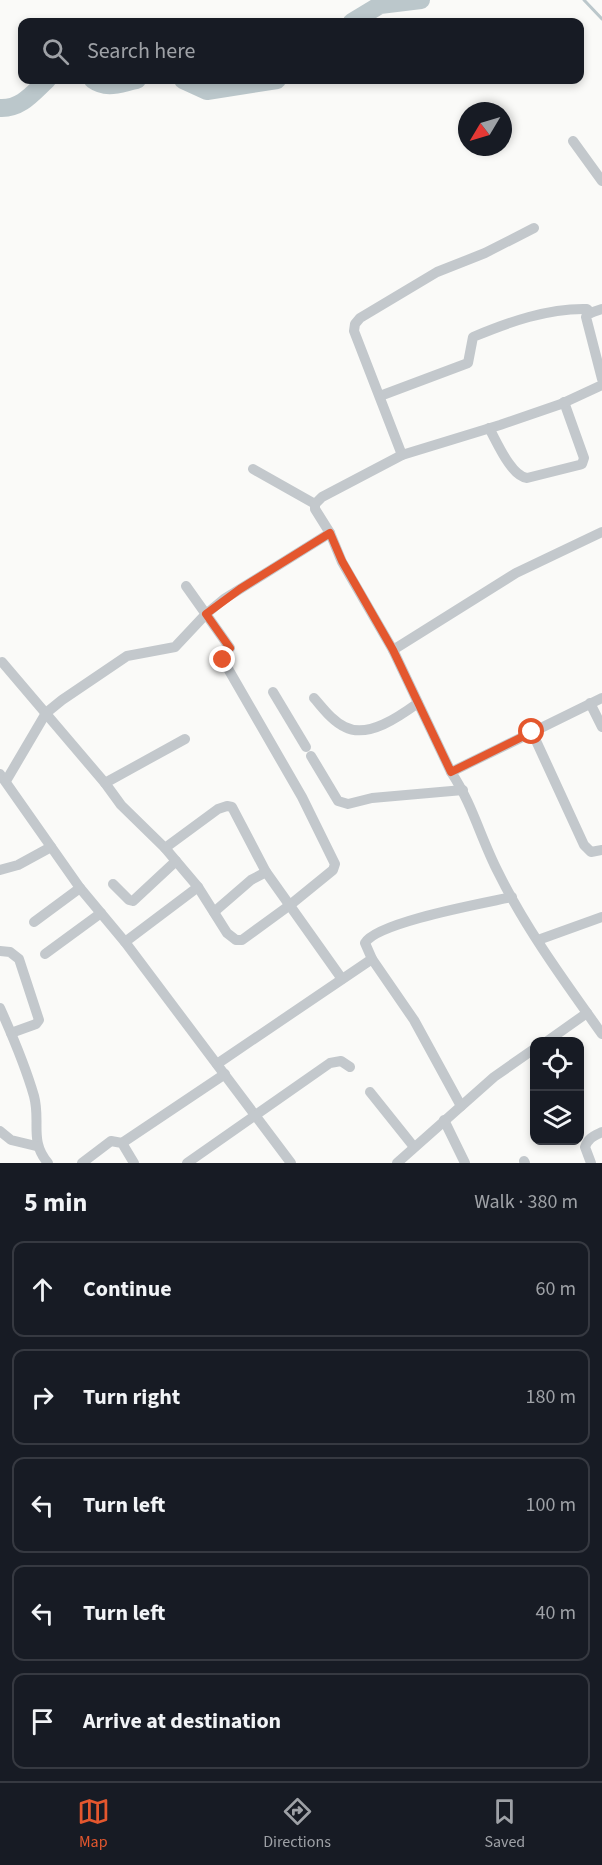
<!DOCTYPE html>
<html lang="en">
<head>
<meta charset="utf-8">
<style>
	:root { --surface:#171b24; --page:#20242c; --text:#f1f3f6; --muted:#9ea1a6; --line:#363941; --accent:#e4572e }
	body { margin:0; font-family:"Source Sans 3",sans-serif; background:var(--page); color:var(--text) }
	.controls { position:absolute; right:18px; bottom:18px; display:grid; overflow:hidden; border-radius:12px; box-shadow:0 3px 9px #0003 }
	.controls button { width:54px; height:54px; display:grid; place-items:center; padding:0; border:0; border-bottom:2px solid var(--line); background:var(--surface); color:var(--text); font:30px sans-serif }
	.compass { position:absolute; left:458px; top:102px; width:54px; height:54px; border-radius:50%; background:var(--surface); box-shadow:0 3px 9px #0003; rotate:232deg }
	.stop { position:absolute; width:18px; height:18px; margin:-14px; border:4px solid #e4572e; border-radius:50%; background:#fff }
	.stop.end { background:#e4572e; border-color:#fff; box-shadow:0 2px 6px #0008 }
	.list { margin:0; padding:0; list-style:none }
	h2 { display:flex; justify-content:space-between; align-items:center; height:78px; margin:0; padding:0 24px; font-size:26px }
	h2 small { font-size:20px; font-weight:400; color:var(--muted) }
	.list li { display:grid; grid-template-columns:39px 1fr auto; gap:18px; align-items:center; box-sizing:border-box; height:96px; margin:0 12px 12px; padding:0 12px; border:2px solid var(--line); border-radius:12px }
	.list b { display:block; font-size:22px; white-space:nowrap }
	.list em { font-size:20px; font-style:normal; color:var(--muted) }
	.icon { flex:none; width:33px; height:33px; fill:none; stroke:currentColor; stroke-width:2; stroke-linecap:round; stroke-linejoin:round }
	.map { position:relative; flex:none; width:602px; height:1163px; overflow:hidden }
	.search { position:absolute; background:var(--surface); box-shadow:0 3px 9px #0003; left:18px; right:18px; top:18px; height:66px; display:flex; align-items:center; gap:15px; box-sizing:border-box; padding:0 21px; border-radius:12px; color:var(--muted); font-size:22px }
	.sheet { height:618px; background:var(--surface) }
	nav { display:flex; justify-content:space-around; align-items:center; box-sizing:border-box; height:84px; border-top:2px solid var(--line); background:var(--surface); font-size:16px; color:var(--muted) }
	nav a { display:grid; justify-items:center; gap:3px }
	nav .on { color:var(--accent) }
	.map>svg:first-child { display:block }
</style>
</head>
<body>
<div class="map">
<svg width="602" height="1163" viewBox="0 0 602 1163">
	<rect width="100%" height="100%" fill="#fafaf8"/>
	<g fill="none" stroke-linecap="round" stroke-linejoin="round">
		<path stroke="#bbc7cb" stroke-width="3" d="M584,0L602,19"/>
		<g stroke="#bbc7cb" stroke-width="18">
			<path d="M352,22L380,5L421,0"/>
			<path d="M93,80C107,90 121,83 137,80"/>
			<path d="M183,80L207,91L277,80"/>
			<path d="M0,108C21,109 33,93 47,80"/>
		</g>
		<g stroke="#c3c8cc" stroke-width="10">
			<path d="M573,141L602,181"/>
			<path d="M602,309L587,314L586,317L602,379"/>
			<path d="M380,396L468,363L473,337C509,322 548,308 587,309L591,313"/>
			<path d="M489,428C497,442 511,476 527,478L579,465L582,464L584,458L564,402"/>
			<path d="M402,455L354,331L355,324L360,318L437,272L485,253L534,228"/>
			<path d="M253,469L315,504V509L330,533L342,562L393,650L451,772C472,803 481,839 498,872C526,929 565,982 602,1034"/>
			<path d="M315,504L322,497L402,455L500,425L561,404L602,385"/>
			<path d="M393,650L516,573L602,532"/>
			<path d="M2,662L105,783L121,805L165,848L198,887L227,933L236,940H242L290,905L333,870L335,864L302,797L223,660L221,654L230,648L186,586"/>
			<path d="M273,692L306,747"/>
			<path d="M314,698C323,708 332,721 345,727C368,739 400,716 418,703"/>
			<path d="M590,703L602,727"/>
			<path d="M532,732L584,845L591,852L602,850"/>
			<path d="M311,756L338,801L348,804L372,798L463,790"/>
			<path d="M451,772L602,698"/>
			<path d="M0,774L80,888L125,942L291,1163"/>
			<path d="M6,781L46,713L62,700L127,656L175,647L206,614L224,599L330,533"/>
			<path d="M105,783L185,739"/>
			<path d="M165,848L218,809L227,806L232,807L266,872L342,979"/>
			<path d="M0,870L18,865L51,847"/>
			<path d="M113,884L129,900L133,901L176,861"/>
			<path d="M214,912L251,880L266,872"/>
			<path d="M34,922L80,888"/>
			<path d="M538,940L602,917"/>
			<path d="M125,942L198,887"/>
			<path d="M0,951L10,952L19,959L39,1020L36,1024L11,1033"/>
			<path d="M45,954L101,913"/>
			<path d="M0,1008C13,1037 25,1065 34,1096C41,1122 29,1141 48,1163"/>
			<path d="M546,1042L587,1013"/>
			<path d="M217,1064L372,959"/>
			<path d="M370,1092L414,1147"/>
			<path d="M461,1106L414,1020L372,959L365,943C377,922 485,903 512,897"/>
			<path d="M444,1120L465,1163"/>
			<path d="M0,1131L11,1140L36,1146"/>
			<path d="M122,1143L225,1074"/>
			<path d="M524,1161L525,1163"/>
			<path d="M82,1163L111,1141L122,1143L134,1163"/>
			<path d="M187,1163L330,1063L341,1061L350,1067"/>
			<path d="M397,1163L494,1077L534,1049"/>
			<path d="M591,1163L585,1147C588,1138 594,1136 602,1132"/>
		</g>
	</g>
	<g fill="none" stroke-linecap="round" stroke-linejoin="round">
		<path stroke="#e4572e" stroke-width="8" d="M223,660L222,654L230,648L206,614L240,589L330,533L342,561L393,650L451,772L532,732"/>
	</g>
</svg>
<div class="controls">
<button><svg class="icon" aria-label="locate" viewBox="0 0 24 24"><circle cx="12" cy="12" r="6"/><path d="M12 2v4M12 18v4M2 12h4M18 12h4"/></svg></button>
<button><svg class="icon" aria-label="layers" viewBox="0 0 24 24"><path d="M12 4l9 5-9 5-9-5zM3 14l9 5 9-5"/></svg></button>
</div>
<svg class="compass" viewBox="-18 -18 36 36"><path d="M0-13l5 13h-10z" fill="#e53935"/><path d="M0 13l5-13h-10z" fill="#9ea1a6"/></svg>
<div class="stop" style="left:532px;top:732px"></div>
<div class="stop end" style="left:223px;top:660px"></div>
<div class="search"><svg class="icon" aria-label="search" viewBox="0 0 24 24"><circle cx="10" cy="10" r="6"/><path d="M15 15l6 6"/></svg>Search here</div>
</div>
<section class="sheet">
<h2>5 min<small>Walk · 380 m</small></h2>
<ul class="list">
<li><svg class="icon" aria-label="ahead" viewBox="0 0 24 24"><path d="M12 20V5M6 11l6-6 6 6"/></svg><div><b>Continue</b></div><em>60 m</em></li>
<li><svg class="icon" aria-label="right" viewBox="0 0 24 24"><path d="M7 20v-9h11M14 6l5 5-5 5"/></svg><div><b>Turn right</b></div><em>180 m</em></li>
<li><svg class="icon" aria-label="left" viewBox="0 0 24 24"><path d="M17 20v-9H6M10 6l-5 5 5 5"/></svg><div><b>Turn left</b></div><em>100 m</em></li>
<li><svg class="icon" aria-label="left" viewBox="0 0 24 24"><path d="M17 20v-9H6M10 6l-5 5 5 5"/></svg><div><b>Turn left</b></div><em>40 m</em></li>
<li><svg class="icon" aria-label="arrive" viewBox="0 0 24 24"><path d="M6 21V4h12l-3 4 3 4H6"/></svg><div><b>Arrive at destination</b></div></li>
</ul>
</section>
<nav>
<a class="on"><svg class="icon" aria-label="map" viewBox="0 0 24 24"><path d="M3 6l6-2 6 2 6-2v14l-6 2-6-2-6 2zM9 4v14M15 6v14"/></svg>Map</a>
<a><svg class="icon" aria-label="directions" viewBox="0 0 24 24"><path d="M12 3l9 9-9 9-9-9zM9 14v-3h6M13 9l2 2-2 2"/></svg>Directions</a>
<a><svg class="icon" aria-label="saved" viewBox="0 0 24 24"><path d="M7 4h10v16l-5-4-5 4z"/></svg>Saved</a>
</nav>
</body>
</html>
